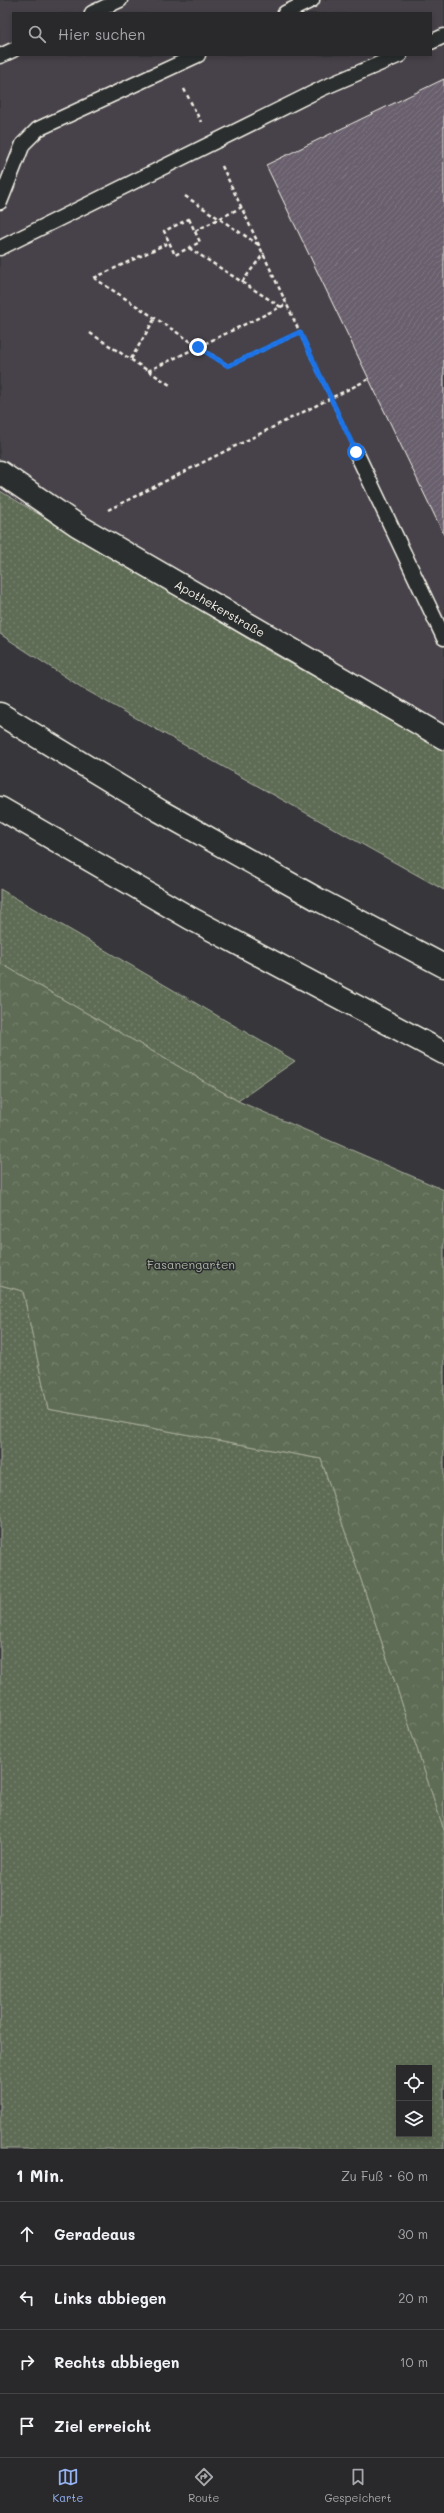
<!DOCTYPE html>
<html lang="de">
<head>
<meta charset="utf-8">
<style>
	:root { --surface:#29292c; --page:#353538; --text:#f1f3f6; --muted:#a5a6a9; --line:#454548; --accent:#95b2f1 }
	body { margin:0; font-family:Mali,sans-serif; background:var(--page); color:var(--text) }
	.controls { position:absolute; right:12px; bottom:12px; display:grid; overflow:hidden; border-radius:0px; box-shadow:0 2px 6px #0003 }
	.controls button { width:36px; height:36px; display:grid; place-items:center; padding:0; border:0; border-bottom:1px solid var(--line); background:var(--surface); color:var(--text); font:20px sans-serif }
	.stop { position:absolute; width:12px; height:12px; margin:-9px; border:3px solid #1a73e8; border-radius:50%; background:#fff }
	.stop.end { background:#1a73e8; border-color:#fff; box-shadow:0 1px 4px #0008 }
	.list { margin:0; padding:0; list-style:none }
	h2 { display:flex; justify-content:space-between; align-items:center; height:52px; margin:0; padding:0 16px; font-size:17px }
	h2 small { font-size:13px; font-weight:400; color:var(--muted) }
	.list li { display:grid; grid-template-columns:26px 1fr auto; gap:12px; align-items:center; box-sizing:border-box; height:64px; padding:0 16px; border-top:1px solid var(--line) }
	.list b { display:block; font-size:15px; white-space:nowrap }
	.list em { font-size:13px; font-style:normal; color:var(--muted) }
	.icon { flex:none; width:22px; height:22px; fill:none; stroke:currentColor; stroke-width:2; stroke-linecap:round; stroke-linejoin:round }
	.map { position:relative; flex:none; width:444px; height:2149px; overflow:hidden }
	.search { position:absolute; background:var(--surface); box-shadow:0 2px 6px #0003; left:12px; right:12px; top:12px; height:44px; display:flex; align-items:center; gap:10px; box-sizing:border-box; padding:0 14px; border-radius:0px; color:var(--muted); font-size:15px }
	.sheet { height:308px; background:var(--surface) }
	nav { display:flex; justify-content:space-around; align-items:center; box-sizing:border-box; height:56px; border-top:1px solid var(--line); background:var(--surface); font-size:11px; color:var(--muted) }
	nav a { display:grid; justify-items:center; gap:2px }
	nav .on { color:var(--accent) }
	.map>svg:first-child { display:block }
</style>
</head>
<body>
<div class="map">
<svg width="444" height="2149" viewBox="0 0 444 2149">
	<defs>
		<pattern id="grass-dots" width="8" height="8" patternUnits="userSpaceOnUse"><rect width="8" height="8" fill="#5e6c54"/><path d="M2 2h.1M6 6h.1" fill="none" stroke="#76816d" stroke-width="1.8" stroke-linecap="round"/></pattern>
		<pattern id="forest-crowns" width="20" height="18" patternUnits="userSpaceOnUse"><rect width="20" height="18" fill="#5e6c54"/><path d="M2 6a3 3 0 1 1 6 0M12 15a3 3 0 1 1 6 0" fill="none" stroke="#76816d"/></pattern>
		<pattern id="building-hatch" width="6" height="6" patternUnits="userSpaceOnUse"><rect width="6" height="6" fill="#695e6d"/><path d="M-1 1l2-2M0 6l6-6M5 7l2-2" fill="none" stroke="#7f7682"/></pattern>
	</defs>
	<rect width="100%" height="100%" fill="#37373b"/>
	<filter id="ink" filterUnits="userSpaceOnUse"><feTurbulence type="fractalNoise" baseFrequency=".025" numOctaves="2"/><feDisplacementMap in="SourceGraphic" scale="8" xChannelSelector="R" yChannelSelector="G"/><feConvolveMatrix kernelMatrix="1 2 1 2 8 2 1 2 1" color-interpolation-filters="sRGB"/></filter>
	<g filter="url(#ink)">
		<path fill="#46434a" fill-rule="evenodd" d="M0,0H444V745L272,653L0,491ZM13,13H431V55H13Z"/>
		<g fill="url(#grass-dots)" stroke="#a9ae9e" fill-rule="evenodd">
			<path d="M0,491L272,653L444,750V890L84,689L0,634Z"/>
			<path d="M0,889L295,1061L238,1101L0,963Z"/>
			<path d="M0,1285L23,1291L48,1409L321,1459L444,1830V2149H0ZM399,2068H429V2134H399Z"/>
		</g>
		<path fill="url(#forest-crowns)" stroke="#a9ae9e" d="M0,963L238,1101L444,1190V1830L321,1459L48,1409L23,1291L0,1285Z"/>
		<path fill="url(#building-hatch)" stroke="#f4f1e8" d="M444,79V535L266,165Z"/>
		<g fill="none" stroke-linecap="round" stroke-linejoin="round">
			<defs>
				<g id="service">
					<path d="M92,13L120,0"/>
					<path d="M285,13L312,0"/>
					<path d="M431,42L444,36"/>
					<path d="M0,56L13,50"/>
					<path d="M0,202L23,144L38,129L198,55"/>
					<path d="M0,248L323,88L400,55"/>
					<path d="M356,452L444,638"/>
				</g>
				<path id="minor" d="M0,472L77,525L444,738"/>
				<g id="motorway">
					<path d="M0,714L160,811L319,900L444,966"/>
					<path d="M0,808L190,918L444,1053"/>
				</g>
			</defs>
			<use href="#service" stroke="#f4f1e8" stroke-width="17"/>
			<use href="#minor" stroke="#f4f1e8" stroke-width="25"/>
			<use href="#motorway" stroke="#f4f1e8" stroke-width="25"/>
			<g stroke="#f4f1e8" stroke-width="2.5" stroke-dasharray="4 3" stroke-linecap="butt">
				<path d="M184,89L201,122"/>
				<path d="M222,166L346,431"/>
				<path d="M185,196L259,245"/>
				<path d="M189,219L200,242L175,255L164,231Z"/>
				<path d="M195,231L242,207"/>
				<path d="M189,248L281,307"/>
				<path d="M94,278L228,366L300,332"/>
				<path d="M94,278L170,242"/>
				<path d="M242,282L264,253"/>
				<path d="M90,333L170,385"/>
				<path d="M131,359L155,318"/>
				<path d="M148,371L287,304"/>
				<path d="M108,510L369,379"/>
			</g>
			<use href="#service" stroke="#2a2d2e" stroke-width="14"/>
			<use href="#minor" stroke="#2a2d2e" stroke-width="22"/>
			<use href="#motorway" stroke="#2a2d2e" stroke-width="22"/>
		</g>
	</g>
	<g fill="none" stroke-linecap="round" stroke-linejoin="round" filter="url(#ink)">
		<path stroke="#1a73e8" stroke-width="5" d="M198,347L228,366L300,332L356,452"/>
	</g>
	<g text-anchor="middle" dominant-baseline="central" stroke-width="3" stroke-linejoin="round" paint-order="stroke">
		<g font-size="12" fill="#f4f1e8" stroke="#2a2d2e">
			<text transform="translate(220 608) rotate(30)">Apothekerstraße</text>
		</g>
		<g font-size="12" fill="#b0b5a5" stroke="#2a2d2e">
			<text x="191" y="1264">Fasanengarten</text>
		</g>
	</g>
</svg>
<div class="controls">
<button><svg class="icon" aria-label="locate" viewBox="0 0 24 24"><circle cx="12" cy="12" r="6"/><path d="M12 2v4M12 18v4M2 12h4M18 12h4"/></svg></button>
<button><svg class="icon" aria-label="layers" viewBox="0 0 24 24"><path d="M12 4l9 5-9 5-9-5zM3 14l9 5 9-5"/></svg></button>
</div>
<div class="stop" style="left:356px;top:452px"></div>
<div class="stop end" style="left:198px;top:347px"></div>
<div class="search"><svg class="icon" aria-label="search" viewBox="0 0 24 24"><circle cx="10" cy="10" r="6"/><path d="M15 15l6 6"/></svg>Hier suchen</div>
</div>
<section class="sheet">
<h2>1 Min.<small>Zu Fuß · 60 m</small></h2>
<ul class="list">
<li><svg class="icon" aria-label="ahead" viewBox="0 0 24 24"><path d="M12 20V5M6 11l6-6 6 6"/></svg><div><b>Geradeaus</b></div><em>30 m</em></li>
<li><svg class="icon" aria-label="left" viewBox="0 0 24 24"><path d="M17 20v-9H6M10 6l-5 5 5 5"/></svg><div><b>Links abbiegen</b></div><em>20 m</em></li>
<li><svg class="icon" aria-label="right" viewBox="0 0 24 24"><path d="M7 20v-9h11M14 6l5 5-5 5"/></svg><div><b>Rechts abbiegen</b></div><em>10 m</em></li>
<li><svg class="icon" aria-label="arrive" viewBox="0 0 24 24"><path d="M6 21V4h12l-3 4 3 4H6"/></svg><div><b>Ziel erreicht</b></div></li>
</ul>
</section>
<nav>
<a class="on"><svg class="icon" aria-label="map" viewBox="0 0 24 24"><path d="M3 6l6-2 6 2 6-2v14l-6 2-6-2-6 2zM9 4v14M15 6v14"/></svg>Karte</a>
<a><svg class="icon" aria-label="directions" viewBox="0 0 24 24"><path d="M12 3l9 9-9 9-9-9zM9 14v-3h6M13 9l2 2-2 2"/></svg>Route</a>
<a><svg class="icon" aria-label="saved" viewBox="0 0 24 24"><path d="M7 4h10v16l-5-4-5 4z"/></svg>Gespeichert</a>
</nav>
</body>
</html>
